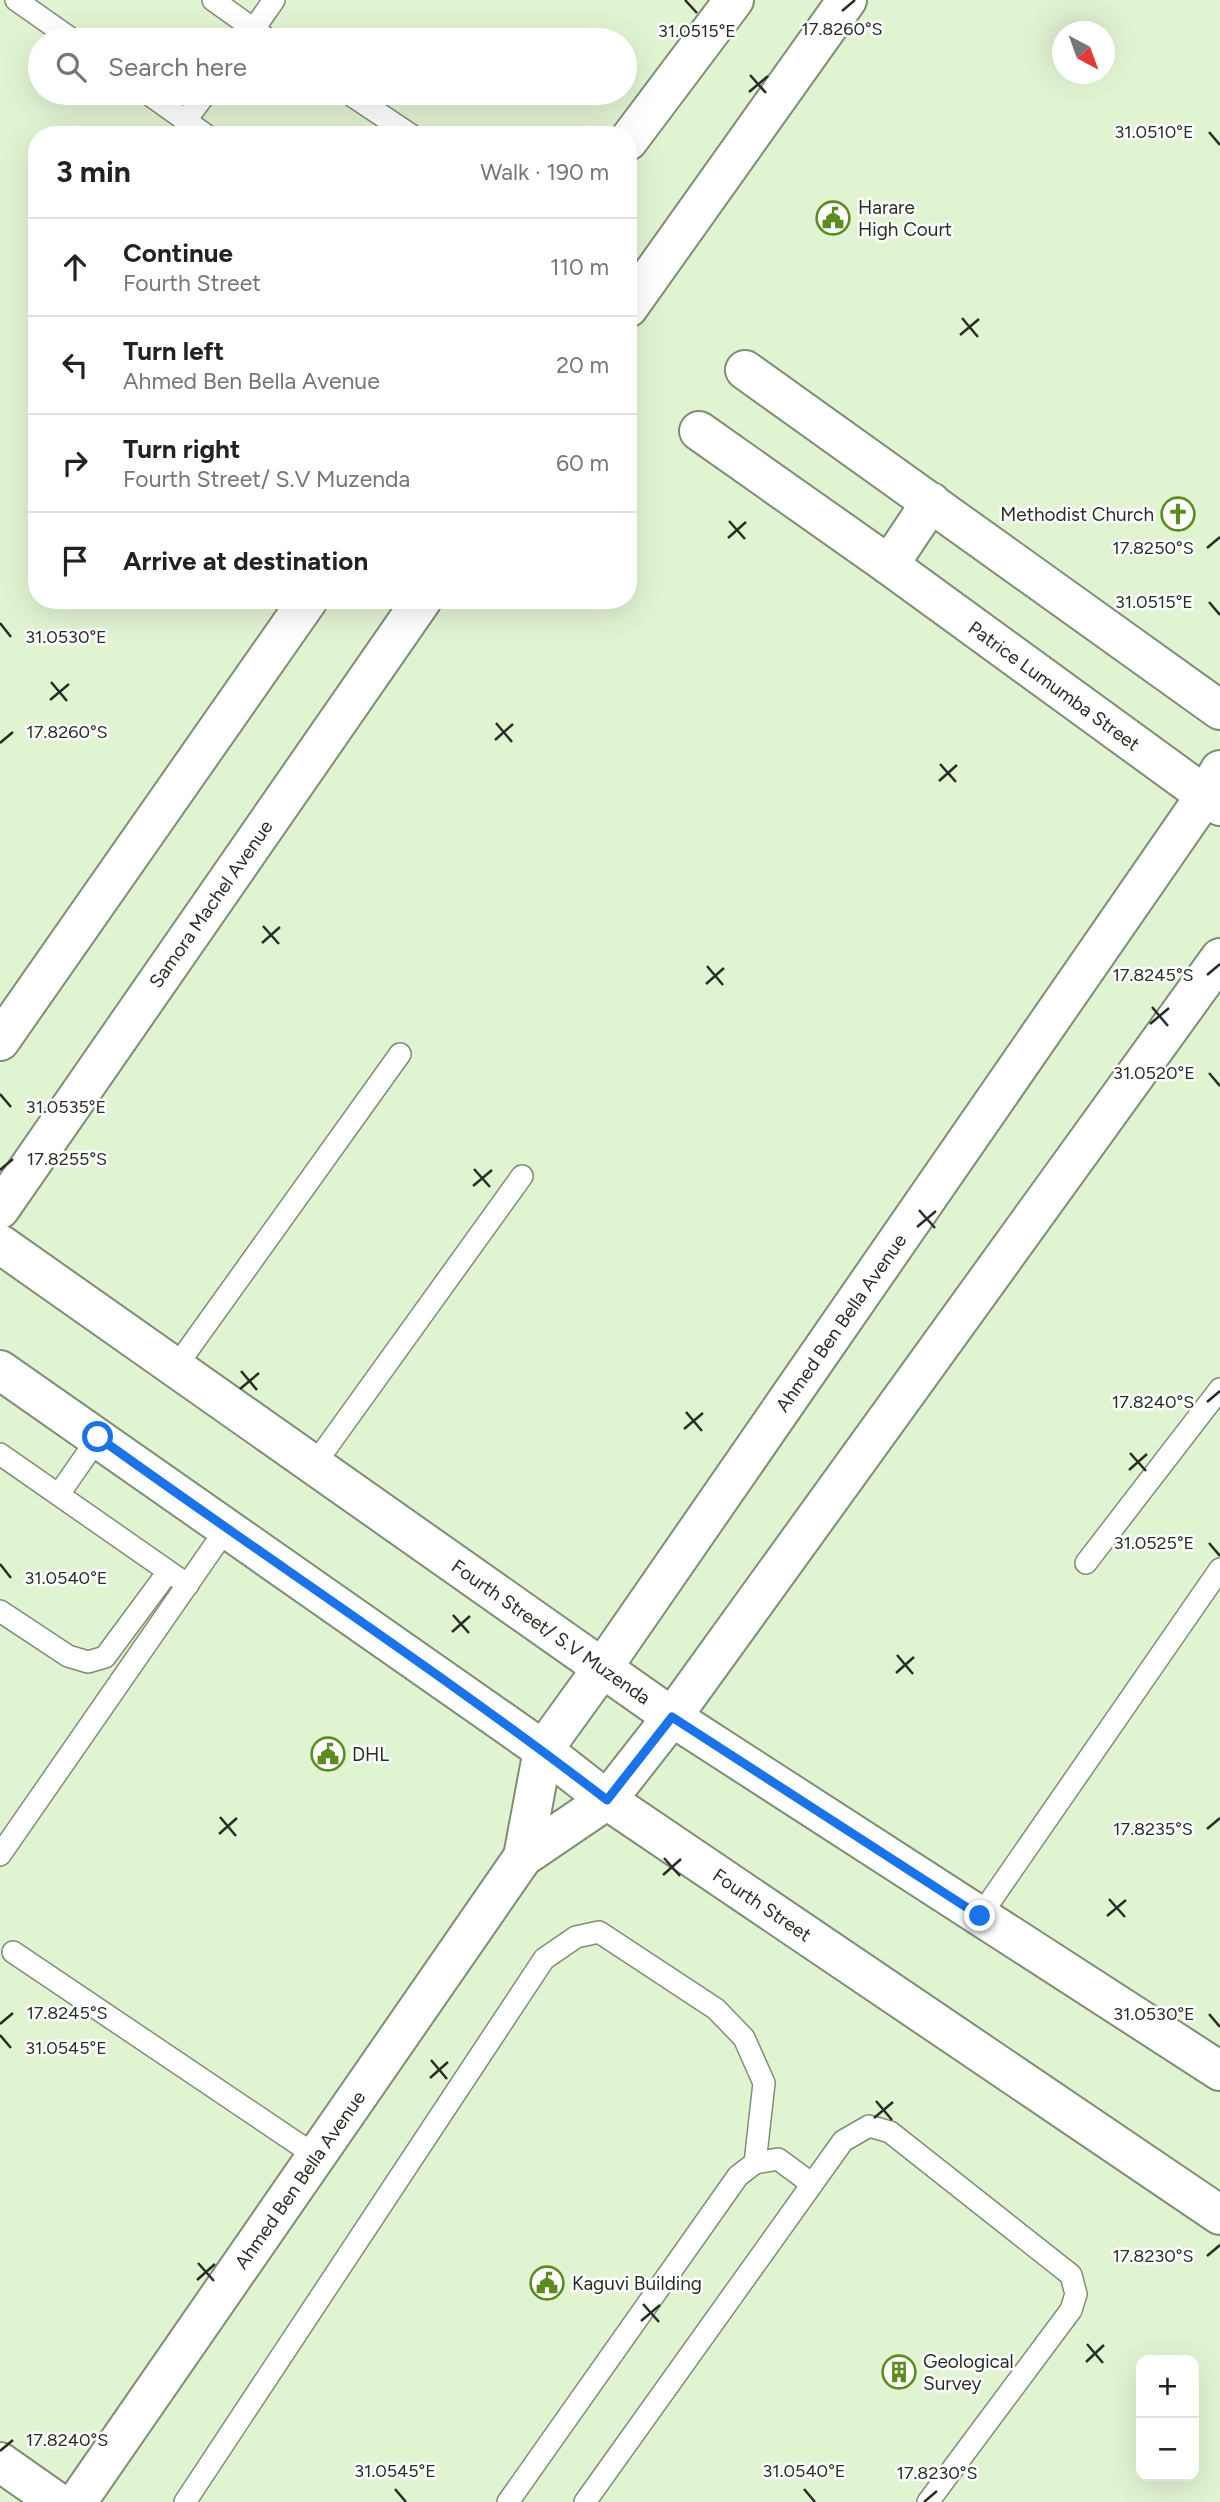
<!DOCTYPE html>
<html lang="en">
<head>
<meta charset="utf-8">
<style>
	:root { --surface:#fff; --page:#f2f2f2; --text:#222; --muted:#767676; --line:#e0e0e0 }
	body { margin:0; font-family:Figtree,sans-serif; background:var(--page); color:var(--text) }
	.controls { position:absolute; right:21px; bottom:21px; display:grid; overflow:hidden; border-radius:14px; box-shadow:0 7px 28px #0002 }
	.controls button { width:63px; height:63px; display:grid; place-items:center; padding:0; border:0; border-bottom:2px solid var(--line); background:var(--surface); color:var(--text); font:35px sans-serif }
	.compass { position:absolute; left:1052px; top:21px; width:63px; height:63px; border-radius:50%; background:var(--surface); box-shadow:0 7px 28px #0002; rotate:139deg }
	.stop { position:absolute; width:21px; height:21px; margin:-16px; border:5px solid #1a73e8; border-radius:50%; background:#fff }
	.stop.end { background:#1a73e8; border-color:#fff; box-shadow:0 2px 7px #0008 }
	.list { margin:0; padding:0; list-style:none }
	h2 { display:flex; justify-content:space-between; align-items:center; height:91px; margin:0; padding:0 28px; font-size:30px }
	h2 small { font-size:23px; font-weight:400; color:var(--muted) }
	.list li { display:grid; grid-template-columns:46px 1fr auto; gap:21px; align-items:center; box-sizing:border-box; height:98px; padding:0 28px; border-top:2px solid var(--line) }
	.list b { display:block; font-size:26px; white-space:nowrap }
	.list p { margin:0; font-size:23px; white-space:nowrap; color:var(--muted) }
	.list em { font-size:23px; font-style:normal; color:var(--muted) }
	.icon { flex:none; width:38px; height:38px; fill:none; stroke:currentColor; stroke-width:2; stroke-linecap:round; stroke-linejoin:round }
	.map { position:relative; flex:none; width:1220px; height:2502px; overflow:hidden }
	.search { position:absolute; background:var(--surface); box-shadow:0 7px 28px #0002; left:28px; top:28px; width:609px; height:77px; display:flex; align-items:center; gap:18px; box-sizing:border-box; padding:0 24px; border-radius:38px; color:var(--muted); font-size:26px }
	.panel { position:absolute; background:var(--surface); box-shadow:0 7px 28px #0002; left:28px; top:126px; width:609px; height:483px; border-radius:28px }
	.map>svg:first-child { display:block }
</style>
</head>
<body>
<div class="map">
<svg width="1220" height="2502" viewBox="0 0 1220 2502">
	<rect width="100%" height="100%" fill="#eefde3"/>
	<path fill="#e1f4d2" fill-rule="evenodd" d="M0,0H1220V2502H0ZM1062,32H1104V74H1062ZM40,40H625V93H40ZM37,135H628V600H37ZM1141,2360H1194V2476H1141Z"/>
	<g fill="none" stroke-linecap="round" stroke-linejoin="round">
		<defs>
			<g id="service">
				<path d="M16,0L73,40"/>
				<path d="M213,0L269,40"/>
				<path d="M246,40L274,0"/>
				<path d="M147,93L206,135"/>
				<path d="M348,93L411,135"/>
				<path d="M186,120L206,93"/>
				<path d="M175,1368L400,1054"/>
				<path d="M0,1454L188,1585"/>
				<path d="M314,1465L522,1176"/>
				<path d="M59,1494L98,1438"/>
				<path d="M1086,1563L1220,1389"/>
				<path d="M0,1611L68,1656L88,1662L105,1657L168,1572"/>
				<path d="M0,1855L226,1529"/>
				<path d="M980,1916L1220,1569"/>
				<path d="M13,1952L316,2156"/>
				<path d="M185,2502L544,1959L576,1937L599,1932L716,2009L744,2038L764,2083L755,2163"/>
				<path d="M508,2502L738,2176L755,2163L778,2159L812,2184"/>
				<path d="M585,2502L843,2141L869,2126L890,2132L1071,2275L1076,2294L1071,2310L928,2502"/>
			</g>
			<g id="minor">
				<path d="M745,370L1220,710"/>
				<path d="M699,431L889,565L1220,806"/>
				<path d="M889,565L931,502"/>
				<path d="M523,1857L543,1750"/>
				<path d="M0,2462L57,2502"/>
				<path d="M77,2502L523,1857L607,1800"/>
			</g>
			<g id="tertiary">
				<path d="M543,1750L603,1667L1205,796L1220,770"/>
				<path d="M607,1800L672,1717L1220,958"/>
			</g>
			<g id="secondary">
				<path d="M0,1244L672,1717L1220,2071"/>
				<path d="M0,1370L543,1750L607,1800L1220,2215"/>
			</g>
			<g id="trunk">
				<path d="M628,141L734,0"/>
				<path d="M628,308L847,0"/>
				<path d="M0,1041L308,600"/>
				<path d="M0,1209L422,600"/>
			</g>
		</defs>
		<use href="#service" stroke="#808d75" stroke-width="24"/>
		<use href="#minor" stroke="#808d75" stroke-width="42"/>
		<use href="#tertiary" stroke="#808d75" stroke-width="42"/>
		<use href="#secondary" stroke="#808d75" stroke-width="42"/>
		<use href="#trunk" stroke="#808d75" stroke-width="42"/>
		<use href="#service" stroke="#fff" stroke-width="21"/>
		<use href="#minor" stroke="#fff" stroke-width="38"/>
		<use href="#tertiary" stroke="#fff" stroke-width="38"/>
		<use href="#secondary" stroke="#fff" stroke-width="38"/>
		<use href="#trunk" stroke="#fff" stroke-width="38"/>
	</g>
	<g fill="none" stroke-linecap="round" stroke-linejoin="round">
		<path stroke="#1a73e8" stroke-width="9" d="M98,1437C267,1559 442,1673 607,1800L672,1717L980,1916"/>
	</g>
	<path fill="none" stroke="#292e24" stroke-width="2.5" d="M685,0L697,13M842,11L855,0M750,75L766,93M749,92L768,76M1209,132L1220,145M962,318L978,337M960,335L979,319M729,521L745,539M728,538L746,522M1207,548L1220,537M1209,602L1220,615M0,623L11,637M51,682L67,701M50,700L69,684M496,723L512,742M495,740L513,724M0,743L13,732M940,764L956,782M939,781L957,765M263,926L279,944M262,943L280,927M707,966L723,985M1207,975L1220,964M706,984L724,968M1152,1007L1168,1026M1150,1024L1169,1008M1209,1073L1220,1086M0,1094L11,1107M474,1169L490,1187M0,1170L13,1159M473,1186L492,1170M919,1210L935,1228M917,1227L936,1211M241,1371L257,1390M240,1389L259,1373M1207,1402L1220,1391M686,1412L702,1431M684,1429L703,1413M1130,1453L1146,1471M1129,1470L1147,1454M1209,1543L1220,1556M0,1564L11,1578M453,1615L469,1633M452,1632L470,1616M897,1655L913,1674M896,1673L914,1657M220,1817L236,1836M1207,1829L1220,1818M219,1834L237,1818M664,1858L680,1876M663,1875L681,1859M1109,1899L1125,1917M1107,1916L1126,1900M1209,2014L1220,2027M0,2024L13,2013M0,2035L11,2048M431,2060L447,2079M430,2078L448,2062M876,2101L892,2120M874,2118L893,2102M1207,2256L1220,2245M198,2263L214,2281M197,2280L215,2264M643,2304L659,2322M641,2321L660,2305M1087,2344L1103,2363M1086,2362L1104,2345M0,2451L13,2440M395,2489L406,2502M804,2489L815,2502M924,2502L937,2491"/>
	<defs>
		<symbol id="civic-ring" viewBox="-11 -11 22 22"><circle r="9.5" fill="#fff" stroke="#5c8c20" stroke-width="1.5"/><path d="M-.6-6.5H3V-4.5H.6V-3L4-1V1h2V6H-6V1h2V-1L-.6-3ZM-1.2 2.5V6h2.4V2.5Z" fill="#5c8c20"/></symbol>
		<symbol id="church-ring" viewBox="-11 -11 22 22"><circle r="9.5" fill="#fff" stroke="#5c8c20" stroke-width="1.5"/><path d="M-1.2-6h2.4v3.5h3.3v2.4h-3.3V6h-2.4V-.1h-3.3v-2.4h3.3Z" fill="#5c8c20"/></symbol>
		<symbol id="building-ring" viewBox="-11 -11 22 22"><circle r="9.5" fill="#fff" stroke="#5c8c20" stroke-width="1.5"/><path d="M-4-6H4V6H1V3H-1V6H-4ZM-2.5-4.3h1.7v1.8h-1.7ZM.8-4.3h1.7v1.8H.8ZM-2.5-1h1.7V.8h-1.7ZM.8-1h1.7V.8H.8Z" fill="#5c8c20"/></symbol>
	</defs>
	<g fill-rule="evenodd">
		<use href="#civic-ring" x="814" y="199" width="38" height="38"/>
		<use href="#church-ring" x="1159" y="495" width="38" height="38"/>
		<use href="#civic-ring" x="309" y="1735" width="38" height="38"/>
		<use href="#civic-ring" x="528" y="2264" width="38" height="38"/>
		<use href="#building-ring" x="880" y="2353" width="38" height="38"/>
	</g>
	<g text-anchor="middle" dominant-baseline="central" stroke-width="5" stroke-linejoin="round" paint-order="stroke">
		<g font-size="19" fill="#292e24" stroke="#fff" text-anchor="start">
			<text x="858" y="207">Harare<tspan x="858" dy="22">High Court</tspan></text>
			<text x="1154" y="514" text-anchor="end">Methodist Church</text>
			<text x="352" y="1754">DHL</text>
			<text x="572" y="2283">Kaguvi Building</text>
			<text x="923" y="2361">Geological<tspan x="923" dy="22">Survey</tspan></text>
		</g>
		<g font-size="19" fill="#292e24" stroke="#fff">
			<text transform="translate(1054 686) rotate(36)">Patrice Lumumba Street</text>
			<text transform="translate(211 904) rotate(-55)">Samora Machel Avenue</text>
			<text transform="translate(841 1323) rotate(-55)">Ahmed Ben Bella Avenue</text>
			<text transform="translate(551 1632) rotate(35)">Fourth Street/ S.V Muzenda</text>
			<text transform="translate(762 1905) rotate(34)">Fourth Street</text>
			<text transform="translate(300 2180) rotate(-55)">Ahmed Ben Bella Avenue</text>
		</g>
	</g>
	<g font-size="18" text-anchor="middle" fill="#292e24" stroke="#fff" stroke-width="5" stroke-linejoin="round" paint-order="stroke">
		<text x="842" y="35">17.8260°S</text>
		<text x="697" y="37">31.0515°E</text>
		<text x="1154" y="138">31.0510°E</text>
		<text x="1153" y="554">17.8250°S</text>
		<text x="1154" y="608">31.0515°E</text>
		<text x="66" y="643">31.0530°E</text>
		<text x="67" y="738">17.8260°S</text>
		<text x="1153" y="981">17.8245°S</text>
		<text x="1154" y="1079">31.0520°E</text>
		<text x="66" y="1113">31.0535°E</text>
		<text x="67" y="1165">17.8255°S</text>
		<text x="1153" y="1408">17.8240°S</text>
		<text x="1154" y="1549">31.0525°E</text>
		<text x="66" y="1584">31.0540°E</text>
		<text x="1153" y="1835">17.8235°S</text>
		<text x="67" y="2019">17.8245°S</text>
		<text x="1154" y="2020">31.0530°E</text>
		<text x="66" y="2054">31.0545°E</text>
		<text x="1153" y="2262">17.8230°S</text>
		<text x="67" y="2446">17.8240°S</text>
		<text x="395" y="2477">31.0545°E</text>
		<text x="804" y="2477">31.0540°E</text>
		<text x="937" y="2479">17.8230°S</text>
	</g>
</svg>
<div class="controls">
<button>+</button>
<button>−</button>
</div>
<svg class="compass" viewBox="-18 -18 36 36"><path d="M0-13l5 13h-10z" fill="#e53935"/><path d="M0 13l5-13h-10z" fill="#767676"/></svg>
<div class="stop" style="left:98px;top:1437px"></div>
<div class="stop end" style="left:980px;top:1916px"></div>
<div class="search"><svg class="icon" aria-label="search" viewBox="0 0 24 24"><circle cx="10" cy="10" r="6"/><path d="M15 15l6 6"/></svg>Search here</div>
<section class="panel">
<h2>3 min<small>Walk · 190 m</small></h2>
<ul class="list">
<li><svg class="icon" aria-label="ahead" viewBox="0 0 24 24"><path d="M12 20V5M6 11l6-6 6 6"/></svg><div><b>Continue</b><p>Fourth Street</p></div><em>110 m</em></li>
<li><svg class="icon" aria-label="left" viewBox="0 0 24 24"><path d="M17 20v-9H6M10 6l-5 5 5 5"/></svg><div><b>Turn left</b><p>Ahmed Ben Bella Avenue</p></div><em>20 m</em></li>
<li><svg class="icon" aria-label="right" viewBox="0 0 24 24"><path d="M7 20v-9h11M14 6l5 5-5 5"/></svg><div><b>Turn right</b><p>Fourth Street/ S.V Muzenda</p></div><em>60 m</em></li>
<li><svg class="icon" aria-label="arrive" viewBox="0 0 24 24"><path d="M6 21V4h12l-3 4 3 4H6"/></svg><div><b>Arrive at destination</b></div></li>
</ul>
</section>
</div>
</body>
</html>
